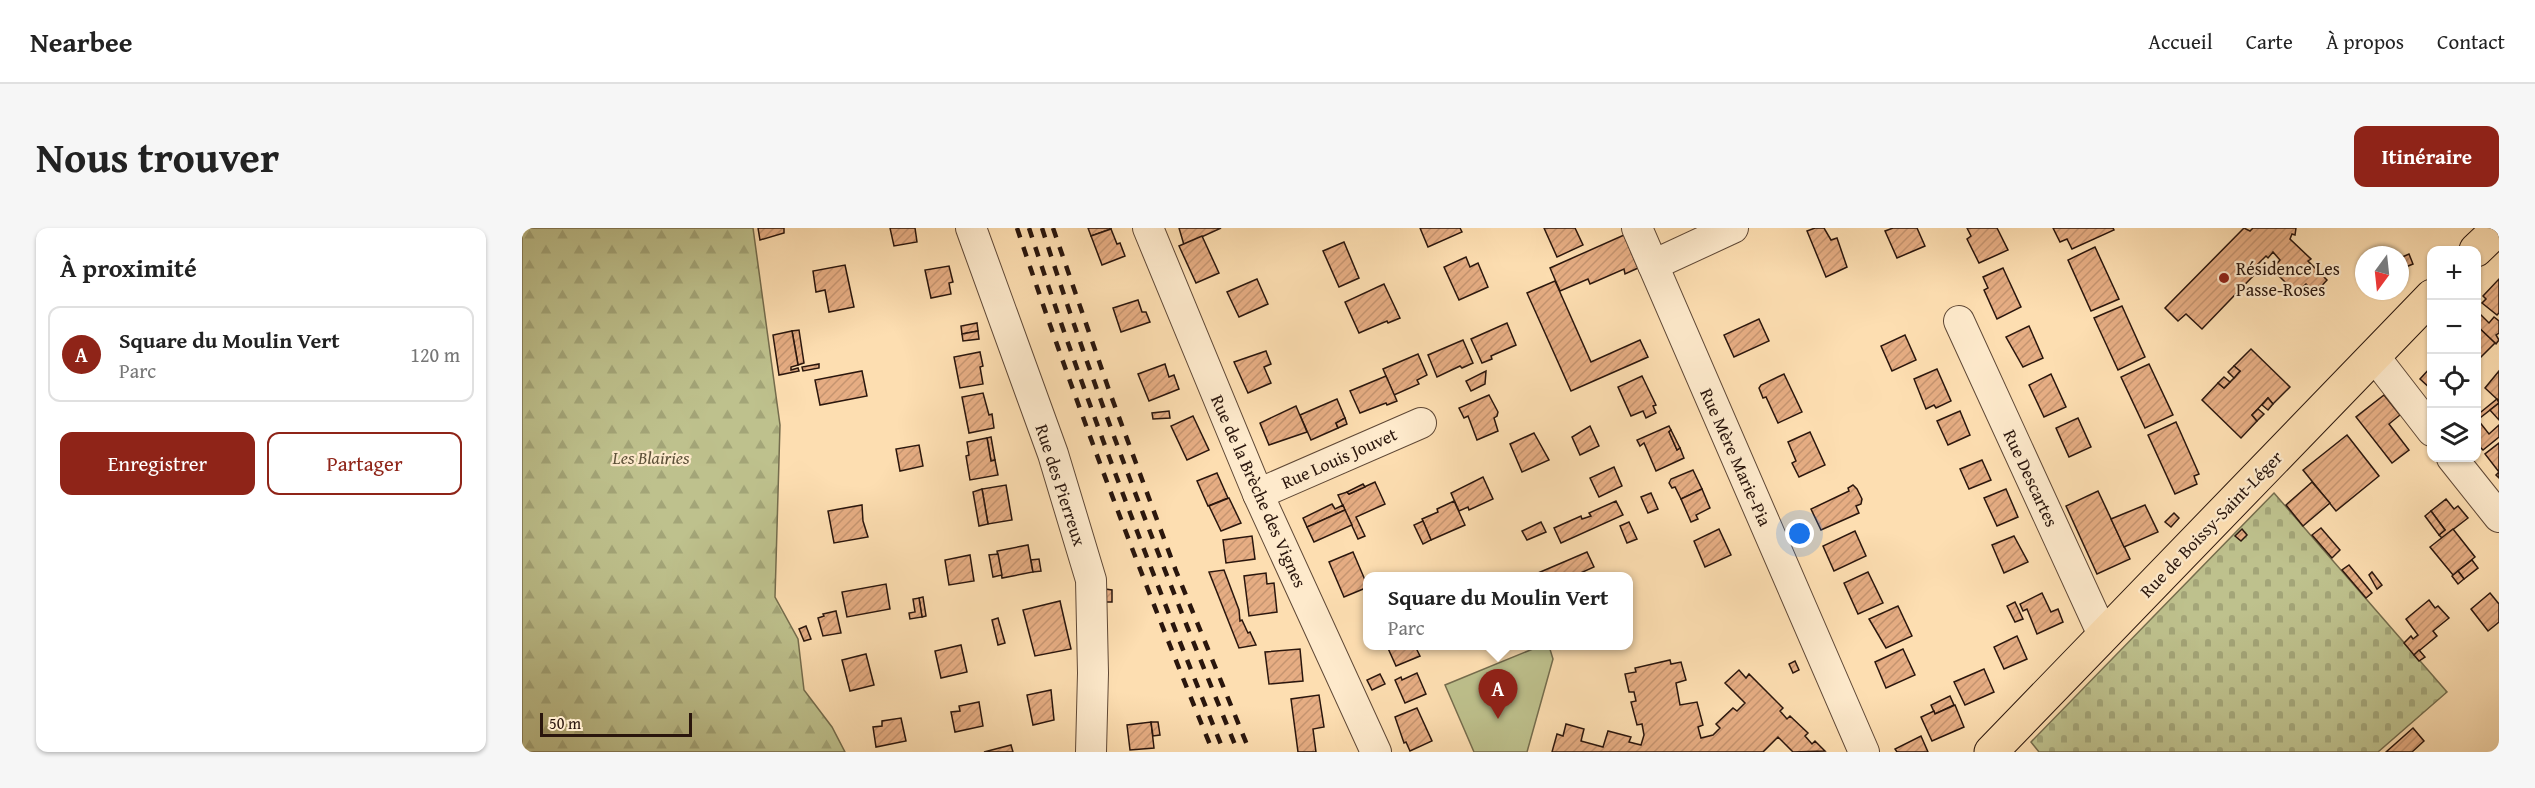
<!DOCTYPE html>
<html lang="fr">
<head>
<meta charset="utf-8">
<style>
	:root { --surface:#fff; --page:#f6f6f6; --text:#222; --muted:#767676; --line:#e0e0e0; --accent:#8f2418 }
	body { margin:0; font-family:"Gentium Book Plus",serif; background:var(--page); color:var(--text) }
	.controls { position:absolute; right:18px; top:18px; display:grid; overflow:hidden; border-radius:12px; box-shadow:0 2px 4px #0004 }
	.controls button { width:54px; height:54px; display:grid; place-items:center; padding:0; border:0; border-bottom:2px solid var(--line); background:var(--surface); color:var(--text); font:30px sans-serif }
	.compass { position:absolute; left:1833px; top:18px; width:54px; height:54px; border-radius:50%; background:var(--surface); box-shadow:0 2px 4px #0004; rotate:195deg }
	.scale { position:absolute; left:18px; bottom:15px; width:152px; box-sizing:border-box; padding-left:6px; border:3px solid #2a160d; border-top:0; font-size:16px; line-height:21px; white-space:nowrap; color:#2a160d; -webkit-text-stroke:4px #feeacc; paint-order:stroke }
	.you { position:absolute; left:1278px; top:306px; width:21px; height:21px; margin:-15px; border:4px solid #fff; border-radius:50%; background:#1a73e8; box-shadow:0 0 0 9px #1a73e833 }
	.badge { display:grid; place-items:center; width:39px; height:39px; border-radius:50%; background:var(--accent); color:#fff; font-size:20px; font-weight:700 }
	.pin { position:absolute; translate:-50% -50px; filter:drop-shadow(0 2px 3px #0008) }
	.pin::after { content:''; position:absolute; top:32px; width:21px; height:18px; background:inherit; clip-path:polygon(0 0,100% 0,50% 100%) }
	.popup { position:absolute; left:841px; top:344px; width:270px; height:78px; box-sizing:border-box; display:grid; place-content:center; border-radius:12px; background:var(--surface); filter:drop-shadow(0 2px 4px #0005); font-size:20px; white-space:nowrap; color:var(--muted) }
	.popup b { font-size:22px; color:var(--text) }
	.popup::after { content:''; position:absolute; left:50%; top:100%; margin-left:-12px; border:12px solid transparent; border-top-color:var(--surface) }
	.list { margin:0; padding:0; list-style:none }
	h2 { display:flex; justify-content:space-between; align-items:center; height:78px; margin:0; padding:0 24px; font-size:26px }
	h2 small { font-size:20px; font-weight:400; color:var(--muted) }
	.list li { display:grid; grid-template-columns:39px 1fr auto; gap:18px; align-items:center; box-sizing:border-box; height:96px; margin:0 12px 12px; padding:0 12px; border:2px solid var(--line); border-radius:12px }
	.list b { display:block; font-size:22px; white-space:nowrap }
	.list p { margin:0; font-size:20px; white-space:nowrap; color:var(--muted) }
	.list em { font-size:20px; font-style:normal; color:var(--muted) }
	.actions { display:flex; gap:12px; padding:18px 24px }
	.actions a { flex:1; padding:14px 0; border:2px solid var(--accent); border-radius:12px; text-align:center; font-size:21px; color:var(--accent) }
	.actions .main { background:var(--accent); color:#fff }
	.icon { flex:none; width:33px; height:33px; fill:none; stroke:currentColor; stroke-width:2; stroke-linecap:round; stroke-linejoin:round }
	.map { position:relative; flex:none; width:1977px; height:524px; overflow:hidden; border-radius:12px }
	header { display:flex; align-items:center; gap:36px; box-sizing:border-box; height:84px; padding:0 30px; background:var(--surface); border-bottom:2px solid var(--line) }
	header strong { font-size:28px }
	nav { display:flex; gap:33px; margin-inline-start:auto; font-size:21px }
	.intro { display:flex; align-items:center; justify-content:space-between; box-sizing:border-box; height:144px; padding:0 36px }
	h1 { margin:0; font-size:42px }
	.button { padding:15px 27px; border-radius:12px; background:var(--accent); color:#fff; font-size:21px; font-weight:700 }
	main { display:flex; gap:36px; padding:0 36px }
	aside { flex:1; background:var(--surface); border-radius:12px; box-shadow:0 2px 4px #0004 }
	.map>svg:first-child { display:block }
</style>
</head>
<body>
<header>
<strong>Nearbee</strong>
<nav><a>Accueil</a><a>Carte</a><a>À propos</a><a>Contact</a></nav>
</header>
<div class="intro"><h1>Nous trouver</h1><a class="button">Itinéraire</a></div>
<main>
<aside>
<h2>À proximité<small></small></h2>
<ul class="list">
<li><span class="badge">A</span><div><b>Square du Moulin Vert</b><p>Parc</p></div><em>120 m</em></li>
</ul>
<div class="actions"><a class="main">Enregistrer</a><a>Partager</a></div>
</aside>
<div class="map">
<svg width="1977" height="524" viewBox="0 0 1977 524">
	<defs>
		<pattern id="forest-firs" width="22" height="20" patternUnits="userSpaceOnUse" patternTransform="scale(1.5)"><rect width="22" height="20" fill="#bec18d"/><path d="M5 1l3.5 6h-7zM16 11l3.5 6h-7z" fill="#a3a578"/></pattern>
		<pattern id="cemetery-stones" width="16" height="16" patternUnits="userSpaceOnUse" patternTransform="scale(1.5)"><rect width="16" height="16" fill="#bec18d"/><path d="M2 7V4a2 2 0 0 1 4 0v3zM10 15v-3a2 2 0 0 1 4 0v3z" fill="#a3a578"/></pattern>
		<pattern id="building-hatch" width="6" height="6" patternUnits="userSpaceOnUse" patternTransform="scale(1.5)"><rect width="6" height="6" fill="#e6ad83"/><path d="M-1 1l2-2M0 6l6-6M5 7l2-2" fill="none" stroke="#c59470"/></pattern>
	</defs>
	<rect width="100%" height="100%" fill="#fddeb1"/>
	<filter id="stains"><feTurbulence type="fractalNoise" baseFrequency=".00333" numOctaves="4"/><feColorMatrix values="0 0 0 0 .2 0 0 0 0 .09 0 0 0 0 .02 0 0 0 .5 -.17"/></filter>
	<radialGradient id="worn" r=".72"><stop offset=".6" stop-color="#630" stop-opacity="0"/><stop offset="1" stop-color="#630" stop-opacity=".3"/></radialGradient>
	<path fill="url(#forest-firs)" stroke="#746c4d" stroke-width="1.5" d="M0,0H231L258,197L253,369L276,411L282,462L310,499L323,524H0Z"/>
	<path fill="url(#cemetery-stones)" stroke="#746c4d" stroke-width="1.5" d="M1752,265L1925,464L1856,524H1517L1509,514Z"/>
	<path fill="#bec18d" stroke="#746c4d" stroke-width="1.5" d="M1018,418H1027L1031,431L1005,524H952L923,457Z"/>
	<g fill="url(#building-hatch)" stroke="#2a160d" stroke-width="1.5">
		<path d="M236,0H262V5L238,12Z"/>
		<path d="M368,0H393L395,14L372,18Z"/>
		<path d="M566,0H589V1L569,8Z"/>
		<path d="M657,0H699L662,17Z"/>
		<path d="M898,0H938L940,4L906,19Z"/>
		<path d="M1022,0H1053L1061,17L1035,29Z"/>
		<path d="M1293,0H1302L1309,12L1315,10L1325,39L1304,49L1285,3Z"/>
		<path d="M1371,0H1395L1403,18L1375,30L1363,3Z"/>
		<path d="M1445,0H1475L1486,22L1457,35L1445,11L1449,8Z"/>
		<path d="M1531,0H1591L1592,2L1550,21L1545,11L1538,14Z"/>
		<path d="M1722,0L1728,3L1731,0H1774L1773,7L1770,6L1768,11L1789,31L1786,33L1805,52L1793,65L1784,56L1774,65L1750,41L1758,32L1751,24L1746,30L1744,28L1728,44L1732,47L1680,101L1664,86L1656,93L1643,80Z"/>
		<path d="M589,1L595,16L598,15L603,28L580,37L569,8Z"/>
		<path d="M1102,7L1116,40L1103,46L1102,41L1068,56L1066,51L1038,63L1028,40Z"/>
		<path d="M680,8L697,45L674,55L657,18Z"/>
		<path d="M822,14L837,50L817,59L801,23Z"/>
		<path d="M1573,19L1597,71L1569,83L1546,32Z"/>
		<path d="M1887,26L1891,36L1879,41L1878,30Z"/>
		<path d="M944,29L948,39L956,35L966,59L937,72L922,39Z"/>
		<path d="M323,37L332,79L307,84L303,62L294,64L291,43Z"/>
		<path d="M427,38L431,54L427,55L429,66L409,70L403,42Z"/>
		<path d="M1481,40L1499,79L1475,91L1462,62L1466,60L1461,49Z"/>
		<path d="M735,51L746,76L717,89L705,64Z"/>
		<path d="M1977,51V85L1975,87L1960,75L1964,71L1961,68Z"/>
		<path d="M1033,53L1069,134L1118,112L1126,129L1049,163L1005,65Z"/>
		<path d="M862,56L878,90L866,95L865,93L837,105L823,74Z"/>
		<path d="M616,72L620,84H624L628,94L599,104L591,80Z"/>
		<path d="M1600,78L1623,129L1596,142L1572,90Z"/>
		<path d="M1955,83L1967,95L1972,89L1977,93V105L1974,107L1977,112L1974,116L1954,97Z"/>
		<path d="M1237,91L1247,113L1212,129L1202,107Z"/>
		<path d="M455,95L456,103L440,106L439,98Z"/>
		<path d="M985,95L994,117L969,128L970,131L960,135L949,111Z"/>
		<path d="M1954,97L1973,115L1954,134Z"/>
		<path d="M1507,98L1521,130L1501,139L1484,109Z"/>
		<path d="M277,102L282,135L276,137L270,103Z"/>
		<path d="M270,103L276,137L269,139V142L276,140L277,143L257,147L251,107Z"/>
		<path d="M456,103L457,111L441,113L440,106Z"/>
		<path d="M1383,107L1394,132L1370,143L1359,118Z"/>
		<path d="M941,112L951,135L940,140L938,138L915,149L906,127Z"/>
		<path d="M1729,121L1768,159L1751,176L1746,170L1730,187L1735,193L1719,210L1680,172L1696,155L1702,160L1712,150L1718,143L1712,138Z"/>
		<path d="M744,123L749,136L742,139L749,155L726,165L712,134Z"/>
		<path d="M458,124L461,138L458,139L461,156L438,160L432,129Z"/>
		<path d="M896,126L905,147L895,152L897,156L872,167L861,141Z"/>
		<path d="M297,136V140L281,143L280,139Z"/>
		<path d="M643,136L647,149L652,147L657,161L627,173L616,146Z"/>
		<path d="M1627,136L1651,187L1623,200L1599,149Z"/>
		<path d="M1712,138L1718,143L1712,150L1706,144Z"/>
		<path d="M1910,138V162L1898,151Z"/>
		<path d="M1415,141L1429,173L1414,180L1412,177L1404,181L1392,151Z"/>
		<path d="M340,143L345,168L298,177L293,152Z"/>
		<path d="M964,143L963,156L949,163L944,153Z"/>
		<path d="M1977,143V173L1963,160Z"/>
		<path d="M1262,146L1280,184L1256,195L1244,169L1241,170L1237,160L1239,157Z"/>
		<path d="M1529,146L1544,179L1522,189L1507,157Z"/>
		<path d="M864,148L875,173L865,177L864,175L838,185L828,163Z"/>
		<path d="M1120,148L1134,177L1131,178L1134,185L1124,190L1121,183L1109,188L1096,159Z"/>
		<path d="M1702,149L1708,154L1702,160L1696,155Z"/>
		<path d="M461,165L467,187L470,186L472,200L447,205L440,169Z"/>
		<path d="M967,167L976,184L975,188L972,190L976,203L955,212L946,188L942,190L937,180Z"/>
		<path d="M1862,167L1878,187L1867,196L1887,222L1870,235L1834,189Z"/>
		<path d="M1746,170L1751,176L1746,182L1740,177Z"/>
		<path d="M815,171L823,190L814,195L816,200L789,212L778,187Z"/>
		<path d="M1975,171L1977,175L1954,193V188Z"/>
		<path d="M1977,175V192L1968,182Z"/>
		<path d="M774,178L785,204L747,217L738,195Z"/>
		<path d="M1736,181L1742,186L1735,193L1730,187Z"/>
		<path d="M647,183L648,190L631,191L630,185Z"/>
		<path d="M1438,183L1448,207L1426,217L1415,193Z"/>
		<path d="M671,188L687,222L665,232L649,198Z"/>
		<path d="M823,190L825,196L816,200L814,195Z"/>
		<path d="M1556,190L1569,219L1547,229L1534,200Z"/>
		<path d="M1956,192L1967,206L1977,197V209L1961,222L1954,215Z"/>
		<path d="M1654,194L1677,246L1672,248L1675,256L1653,266L1626,207Z"/>
		<path d="M1068,198L1077,218L1058,227L1050,209Z"/>
		<path d="M1147,198L1149,202L1147,204L1155,222L1158,220L1162,230L1134,243L1122,215L1118,218L1115,212Z"/>
		<path d="M1149,202L1158,220L1155,222L1147,204Z"/>
		<path d="M1288,204L1303,237L1277,249L1270,235L1274,233L1266,214Z"/>
		<path d="M1012,205L1027,232L1000,244L988,216Z"/>
		<path d="M1825,207L1857,248L1814,283L1781,242Z"/>
		<path d="M469,209L473,232L469,233L465,210Z"/>
		<path d="M465,210L469,233L473,232L476,247L448,252L444,228L447,227L445,214Z"/>
		<path d="M1977,215V250L1974,247L1977,244L1963,226Z"/>
		<path d="M397,217L401,238L378,243L374,221Z"/>
		<path d="M1460,232L1469,252L1447,261L1438,241Z"/>
		<path d="M1092,239L1100,258L1077,269L1068,250Z"/>
		<path d="M1171,242L1180,261L1159,271L1153,259L1150,260L1147,255L1149,251Z"/>
		<path d="M695,245L706,270L686,278L675,253Z"/>
		<path d="M961,249L971,271L947,282L946,279L937,283L929,265Z"/>
		<path d="M853,254L863,276L834,289L843,308L836,311L816,267L825,264L827,266Z"/>
		<path d="M1790,254L1808,275L1781,298L1764,277Z"/>
		<path d="M841,256L843,259L827,266L825,264Z"/>
		<path d="M484,257L490,292L466,296L460,261Z"/>
		<path d="M1331,257L1335,261L1340,271L1339,276L1334,278L1337,285L1299,302L1289,281L1327,263L1326,260Z"/>
		<path d="M460,261L466,296L457,298L451,264Z"/>
		<path d="M1180,261L1188,280L1174,287L1176,291L1169,294L1159,271Z"/>
		<path d="M1484,261L1496,289L1475,298L1462,270Z"/>
		<path d="M1576,263L1608,331L1575,346L1544,278Z"/>
		<path d="M1129,265L1136,281L1126,285L1119,269Z"/>
		<path d="M707,270L719,295L699,303L687,278Z"/>
		<path d="M1924,271L1932,281L1936,278L1946,290L1920,310L1917,307L1923,302L1909,283Z"/>
		<path d="M932,273L943,297L909,312L900,291L916,284L915,281Z"/>
		<path d="M1094,273L1101,287L1039,315L1032,300L1059,288L1060,291L1069,288L1067,285Z"/>
		<path d="M810,276L813,281L821,277L823,282L785,299L781,290Z"/>
		<path d="M340,277L341,293L346,309L312,315L306,283Z"/>
		<path d="M1623,277L1636,304L1602,319L1589,291Z"/>
		<path d="M823,282L830,297L792,314L785,299Z"/>
		<path d="M1909,283L1923,302L1917,307L1903,288Z"/>
		<path d="M1652,285L1657,290L1649,299L1643,294Z"/>
		<path d="M901,293L909,312L901,316L892,297Z"/>
		<path d="M1019,294L1024,304L1005,312L1000,303Z"/>
		<path d="M1107,294L1115,311L1105,315L1098,298Z"/>
		<path d="M1799,300L1818,322L1810,330L1790,307Z"/>
		<path d="M1197,301L1209,327L1183,339L1172,313Z"/>
		<path d="M1720,301L1725,307L1719,313L1713,308Z"/>
		<path d="M1931,301L1953,329L1931,347L1908,319Z"/>
		<path d="M1333,303L1344,328L1312,343L1301,318Z"/>
		<path d="M730,308L733,331L704,335L701,312Z"/>
		<path d="M1492,308L1506,334L1482,345L1470,317Z"/>
		<path d="M506,317L511,344L480,350L475,323Z"/>
		<path d="M831,324L846,359L822,369L807,334Z"/>
		<path d="M1065,324L1072,339L1052,348H1009Z"/>
		<path d="M476,326L480,347L471,349L467,327Z"/>
		<path d="M448,327L452,353L427,357L423,332Z"/>
		<path d="M517,331L519,343L511,344L509,332Z"/>
		<path d="M1950,332L1956,340L1942,351L1936,343Z"/>
		<path d="M1827,337L1850,365L1844,370L1820,342Z"/>
		<path d="M702,342L717,382L718,393L720,392L726,405L728,404L734,417L717,420L687,344Z"/>
		<path d="M1936,343L1942,351L1936,356L1930,348Z"/>
		<path d="M1346,344L1361,375L1336,386L1322,355Z"/>
		<path d="M1850,344L1860,357L1855,361L1847,347Z"/>
		<path d="M744,345L745,356L752,355L755,384L727,388L722,348Z"/>
		<path d="M364,356L368,381L325,389L320,364Z"/>
		<path d="M583,361L590,362V374H583Z"/>
		<path d="M1520,365L1529,384L1536,381L1541,394L1515,406L1505,381L1501,383L1498,376Z"/>
		<path d="M1968,365L1977,376V394L1966,403L1949,381Z"/>
		<path d="M401,369L404,388L400,389L397,370Z"/>
		<path d="M397,370L400,389L388,391L387,385L393,384L391,371Z"/>
		<path d="M1907,372L1913,380L1916,378L1927,390L1911,403L1915,408L1892,427L1882,415L1889,408L1891,411L1896,407L1884,391Z"/>
		<path d="M538,373L549,421L513,428L501,382Z"/>
		<path d="M1493,374L1501,391L1493,394L1485,378Z"/>
		<path d="M1376,378L1390,408L1364,420L1347,391Z"/>
		<path d="M314,383L319,405L301,408L296,390L302,388L301,386Z"/>
		<path d="M476,390L483,415L476,417L470,392Z"/>
		<path d="M284,398L289,411L282,413L277,401Z"/>
		<path d="M1495,408L1505,431L1482,441L1472,419Z"/>
		<path d="M439,417L445,444L419,450L413,423Z"/>
		<path d="M865,418H893L898,428L874,438Z"/>
		<path d="M778,421L781,453L747,456L743,424Z"/>
		<path d="M1381,421L1393,447L1364,460L1353,434Z"/>
		<path d="M1897,422L1903,429L1897,433L1892,427Z"/>
		<path d="M344,426L352,457L328,463L320,432Z"/>
		<path d="M1148,432L1149,436L1159,434L1164,452L1154,455L1158,477L1175,474L1181,497L1176,499L1179,510L1191,507L1198,500L1194,496L1211,480L1215,483L1223,475L1203,455L1217,442L1224,450L1227,446L1261,480L1258,483L1265,491L1268,488L1286,505L1283,508L1290,516L1293,513L1303,523L1271,524L1256,509L1241,524H1030L1035,506L1041,508L1044,496L1062,501L1059,513L1081,519L1086,503L1109,509L1107,514L1119,517L1122,507L1120,496L1115,497L1109,474L1114,473L1112,464H1107L1103,446L1114,444L1113,440Z"/>
		<path d="M1273,433L1277,442L1271,445L1267,436Z"/>
		<path d="M1462,441L1472,464L1443,477L1432,454Z"/>
		<path d="M895,445L904,466L883,475L873,452L879,449L880,452Z"/>
		<path d="M858,446L863,456L850,462L845,452Z"/>
		<path d="M529,462L532,492L511,497L505,467Z"/>
		<path d="M797,467L802,499L791,501L794,524H776L769,471Z"/>
		<path d="M1428,468L1432,477L1413,486L1409,477Z"/>
		<path d="M457,474L461,498L433,504L429,484L438,483L437,478Z"/>
		<path d="M1433,477L1442,499L1410,513L1399,489L1412,483L1413,486Z"/>
		<path d="M895,480L910,513L888,523L884,514L882,515L873,489Z"/>
		<path d="M379,490L384,513L354,519L351,499L360,498V493Z"/>
		<path d="M629,494L632,520L608,522L605,497Z"/>
		<path d="M629,494H636L638,507L631,508Z"/>
		<path d="M1891,500L1902,513L1890,524H1864Z"/>
		<path d="M1399,508L1406,524H1375L1373,521Z"/>
		<path d="M489,517L491,524H462Z"/>
	</g>
	<g fill="none" stroke-linecap="round" stroke-linejoin="round">
		<defs>
			<g id="minor">
				<path d="M449,0L531,226L569,352L571,445L569,524"/>
				<path d="M626,0L736,266L854,524"/>
				<path d="M1115,0L1342,524"/>
				<path d="M1131,37L1211,0"/>
				<path d="M1437,93L1581,407"/>
				<path d="M1852,128L1910,203"/>
				<path d="M1930,230L1977,289"/>
				<path d="M736,266L899,195"/>
			</g>
			<g id="major">
				<path d="M1954,22L1977,0"/>
				<path d="M1469,524L1910,68"/>
			</g>
		</defs>
		<use href="#minor" stroke="#5f4836" stroke-width="32"/>
		<use href="#major" stroke="#2a160d" stroke-width="35"/>
		<use href="#minor" stroke="#feeacc" stroke-width="30"/>
		<use href="#major" stroke="#fddeb1" stroke-width="33"/>
		<g stroke="#2a160d" stroke-width="4.5" stroke-dasharray="10 10" stroke-linecap="butt">
			<path d="M495,0C554,177 620,351 691,524"/>
			<path d="M507,0C565,177 632,351 702,524"/>
			<path d="M520,0C577,178 645,351 716,524"/>
			<path d="M531,0L588,165L654,343L728,524"/>
		</g>
	</g>
	<circle fill="#8f2418" stroke="#feeacc" stroke-width="2" cx="1702" cy="50" r="6"/>
	<g text-anchor="middle" dominant-baseline="central" stroke-width="4.5" stroke-linejoin="round" paint-order="stroke">
		<g font-size="18" fill="#2a160d" stroke="#feeacc" text-anchor="start">
			<text x="1714" y="40">Résidence Les<tspan x="1714" dy="21">Passe-Roses</tspan></text>
		</g>
		<g font-size="18" font-style="italic" fill="#5e523a" stroke="#feeacc">
			<text x="129" y="229">Les Blairies</text>
		</g>
		<g font-size="18" fill="#2a160d" stroke="#feeacc">
			<text transform="translate(1214 229) rotate(66)">Rue Mère Marie-Pia</text>
			<text transform="translate(817 230) rotate(-24)">Rue Louis Jouvet</text>
			<text transform="translate(1509 250) rotate(65)">Rue Descartes</text>
			<text transform="translate(539 257) rotate(72)">Rue des Pierreux</text>
			<text transform="translate(737 263) rotate(66)">Rue de la Brèche des Vignes</text>
			<text transform="translate(1689 296) rotate(-46)">Rue de Boissy-Saint-Léger</text>
		</g>
	</g>
	<rect width="100%" height="100%" filter="url(#stains)"/>
	<rect width="100%" height="100%" fill="url(#worn)"/>
</svg>
<div class="controls">
<button>+</button>
<button>−</button>
<button><svg class="icon" aria-label="locate" viewBox="0 0 24 24"><circle cx="12" cy="12" r="6"/><path d="M12 2v4M12 18v4M2 12h4M18 12h4"/></svg></button>
<button><svg class="icon" aria-label="layers" viewBox="0 0 24 24"><path d="M12 4l9 5-9 5-9-5zM3 14l9 5 9-5"/></svg></button>
</div>
<svg class="compass" viewBox="-18 -18 36 36"><path d="M0-13l5 13h-10z" fill="#e53935"/><path d="M0 13l5-13h-10z" fill="#767676"/></svg>
<div class="scale">50 m</div>
<div class="you"></div>
<div class="pin badge" style="left:976px;top:491px">A</div>
<div class="popup"><b>Square du Moulin Vert</b>Parc</div>
</div>
</main>
</body>
</html>
